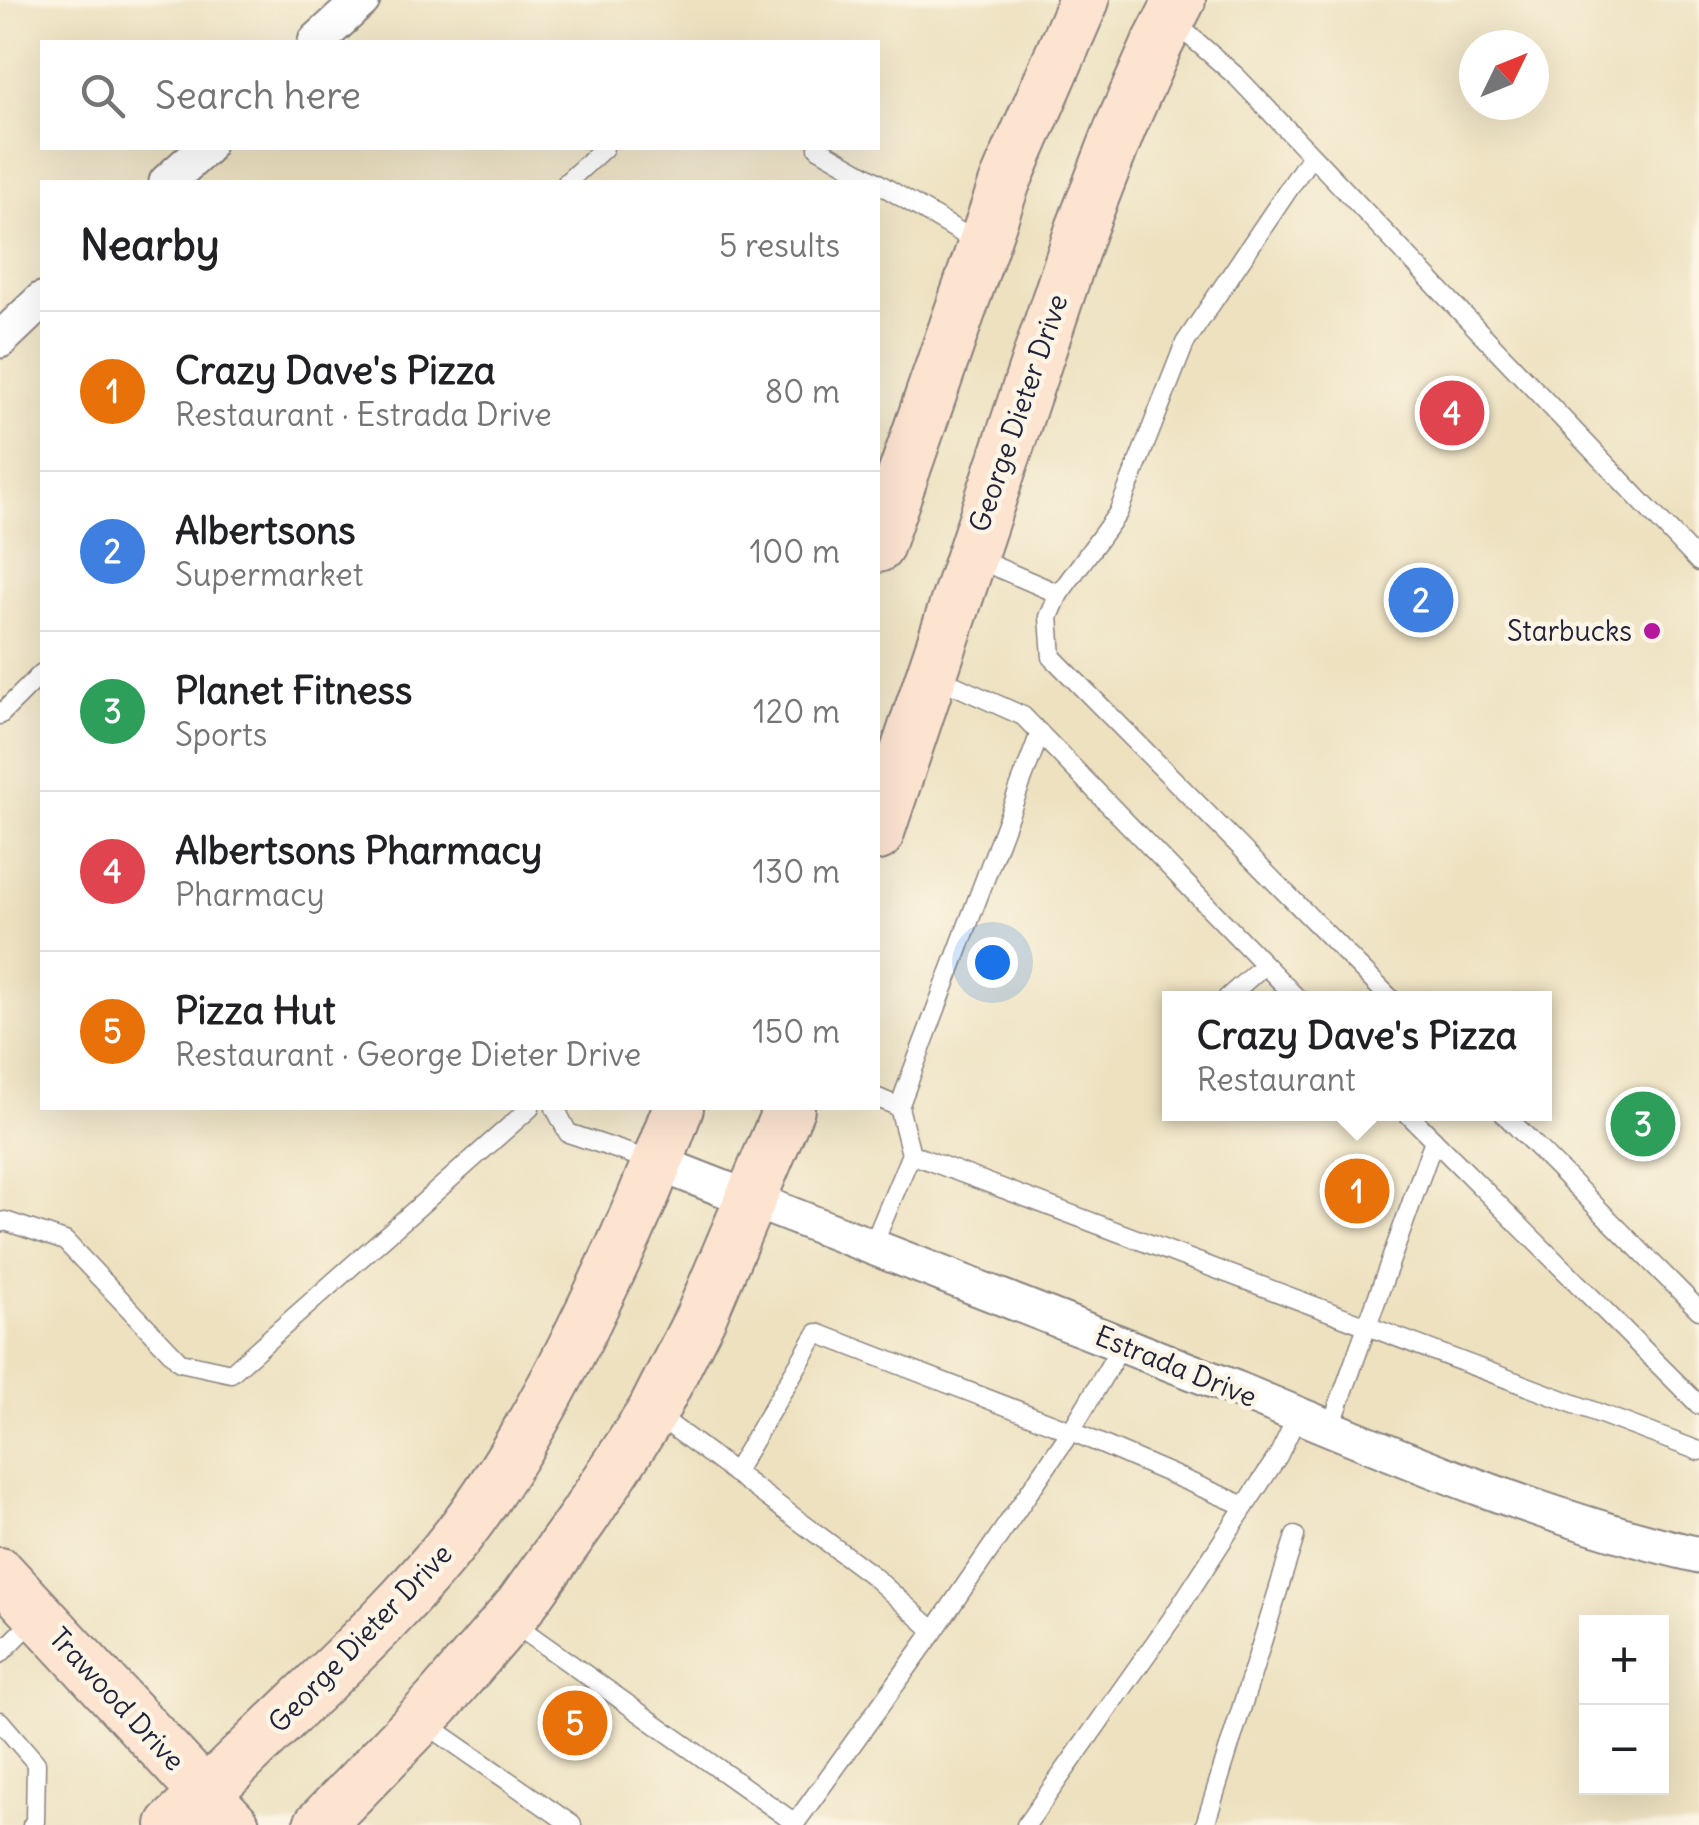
<!DOCTYPE html>
<html lang="en">
<head>
<meta charset="utf-8">
<style>
	:root { --surface:#fff; --page:#f6f6f6; --text:#202124; --muted:#757577; --line:#e0e0e0; --accent:#7c3aed }
	body { margin:0; font-family:Delius,sans-serif; background:var(--page); color:var(--text) }
	.controls { position:absolute; right:30px; bottom:30px; display:grid; overflow:hidden; border-radius:0px; box-shadow:0 10px 40px #0002 }
	.controls button { width:90px; height:90px; display:grid; place-items:center; padding:0; border:0; border-bottom:2px solid var(--line); background:var(--surface); color:var(--text); font:50px sans-serif }
	.compass { position:absolute; left:1459px; top:30px; width:90px; height:90px; border-radius:50%; background:var(--surface); box-shadow:0 10px 40px #0002; rotate:47deg }
	.you { position:absolute; left:992px; top:962px; width:35px; height:35px; margin:-25px; border:8px solid #fff; border-radius:50%; background:#1a73e8; box-shadow:0 0 0 15px #1a73e833 }
	.badge { display:grid; place-items:center; width:65px; height:65px; border-radius:50%; background:var(--accent); color:#fff; font-size:32px; font-weight:700 }
	.pin { position:absolute; translate:-50% -50%; border:5px solid #fff; box-shadow:0 2px 10px #0006 }
	.popup { position:absolute; left:1162px; top:991px; width:390px; height:130px; box-sizing:border-box; display:grid; place-content:center; border-radius:0px; background:var(--surface); filter:drop-shadow(0 2px 8px #0005); font-size:32px; white-space:nowrap; color:var(--muted) }
	.popup b { font-size:38px; color:var(--text) }
	.popup::after { content:''; position:absolute; left:50%; top:100%; margin-left:-20px; border:20px solid transparent; border-top-color:var(--surface) }
	.list { margin:0; padding:0; list-style:none }
	h2 { display:flex; justify-content:space-between; align-items:center; height:130px; margin:0; padding:0 40px; font-size:42px }
	h2 small { font-size:32px; font-weight:400; color:var(--muted) }
	.list li { display:grid; grid-template-columns:65px 1fr auto; gap:30px; align-items:center; box-sizing:border-box; height:160px; padding:0 40px; border-top:2px solid var(--line) }
	.list b { display:block; font-size:38px; white-space:nowrap }
	.list p { margin:0; font-size:32px; white-space:nowrap; color:var(--muted) }
	.list em { font-size:32px; font-style:normal; color:var(--muted) }
	.icon { flex:none; width:55px; height:55px; fill:none; stroke:currentColor; stroke-width:2; stroke-linecap:round; stroke-linejoin:round }
	.map { position:relative; flex:none; width:1699px; height:1825px; overflow:hidden }
	.search { position:absolute; background:var(--surface); box-shadow:0 10px 40px #0002; left:40px; top:40px; width:840px; height:110px; display:flex; align-items:center; gap:25px; box-sizing:border-box; padding:0 35px; border-radius:0px; color:var(--muted); font-size:38px }
	.panel { position:absolute; background:var(--surface); box-shadow:0 10px 40px #0002; left:40px; top:180px; width:840px; height:930px; border-radius:0px }
	.map>svg:first-child { display:block }
</style>
</head>
<body>
<div class="map">
<svg width="1699" height="1825" viewBox="0 0 1699 1825">
	<rect width="100%" height="100%" fill="#fcf5e5"/>
	<filter id="ink" filterUnits="userSpaceOnUse"><feTurbulence type="fractalNoise" baseFrequency=".01" numOctaves="2"/><feDisplacementMap in="SourceGraphic" scale="20" xChannelSelector="R" yChannelSelector="G"/><feConvolveMatrix kernelMatrix="1 2 1 2 8 2 1 2 1" color-interpolation-filters="sRGB"/></filter>
	<filter id="wash" filterUnits="userSpaceOnUse"><feTurbulence type="fractalNoise" baseFrequency=".0048" numOctaves="4" result="noise"/><feDisplacementMap in="SourceGraphic" scale="40" xChannelSelector="R" yChannelSelector="G"/><feGaussianBlur stdDeviation="2.25" result="paint"/><feColorMatrix in="noise" values="0 0 0 0 0 0 0 0 0 0 0 0 0 0 0 0 0 1.4 0 .05"/><feComposite in="paint" operator="in"/></filter>
	<g filter="url(#wash)">
		<rect width="100%" height="100%" fill="#ede1c0"/>
	</g>
	<g filter="url(#ink)">
		<g fill="none" stroke-linecap="round" stroke-linejoin="round">
			<defs>
				<g id="lane">
					<path d="M1173,21L1237,77L1699,562"/>
					<path d="M818,148L877,182"/>
					<path d="M567,182L604,148"/>
					<path d="M878,183L980,244"/>
					<path d="M973,557L1059,594L1049,617L1052,657L1390,998"/>
					<path d="M1059,594L1118,513L1185,343L1311,156"/>
					<path d="M936,677L1023,716L1297,998"/>
					<path d="M0,715L42,673"/>
					<path d="M1227,998L1264,965"/>
					<path d="M878,1098L899,1107L911,1154L1699,1451"/>
					<path d="M899,1107L1040,733"/>
					<path d="M555,1108L568,1133L655,1162"/>
					<path d="M1408,1114L1434,1140"/>
					<path d="M1504,1114L1699,1310"/>
					<path d="M0,1223L5,1221L65,1241L180,1362L231,1373L530,1108"/>
					<path d="M872,1247L911,1154"/>
					<path d="M657,1415L873,1576L934,1631L1071,1431L1122,1345"/>
					<path d="M1330,1429L1434,1140L1699,1405"/>
					<path d="M734,1473L817,1333L1071,1431L1245,1506L1278,1456L1298,1415"/>
					<path d="M513,1623L795,1823"/>
					<path d="M0,1654L35,1619"/>
					<path d="M0,1721L36,1763L35,1822L32,1825"/>
					<path d="M425,1723L572,1825"/>
					<path d="M794,1825L934,1631"/>
					<path d="M1026,1825L1171,1620L1245,1506"/>
					<path d="M1205,1825L1295,1536"/>
				</g>
				<g id="street">
					<path d="M316,42L362,0"/>
					<path d="M167,182L205,148"/>
					<path d="M0,340L42,300"/>
					<path d="M658,1163L1236,1389C1387,1452 1539,1518 1699,1555"/>
				</g>
				<g id="secondary">
					<path d="M878,547L1005,182L1084,0"/>
					<path d="M878,835L1081,229L1121,126L1156,47L1180,0"/>
					<path d="M0,1573L234,1825"/>
					<path d="M172,1825C215,1785 256,1744 298,1704C355,1650 412,1595 460,1533C513,1463 554,1388 591,1310C624,1244 653,1177 678,1108"/>
					<path d="M319,1825L437,1703L520,1606L583,1518L653,1411L701,1316L789,1108"/>
				</g>
			</defs>
			<use href="#lane" stroke="#88827e" stroke-width="21"/>
			<use href="#street" stroke="#88827e" stroke-width="39"/>
			<use href="#secondary" stroke="#88827e" stroke-width="54"/>
			<use href="#lane" stroke="#fff" stroke-width="18"/>
			<use href="#street" stroke="#fff" stroke-width="35"/>
			<use href="#secondary" stroke="#fde4d1" stroke-width="50"/>
		</g>
	</g>
	<circle fill="#b5179e" stroke="#fcf5e5" stroke-width="4" cx="1652" cy="631" r="10"/>
	<g text-anchor="middle" dominant-baseline="central" stroke-width="9" stroke-linejoin="round" paint-order="stroke">
		<g font-size="28" fill="#22223b" stroke="#fcf5e5">
			<text transform="translate(1018 413) rotate(-71)">George Dieter Drive</text>
			<text transform="translate(1176 1366) rotate(22)">Estrada Drive</text>
			<text transform="translate(360 1638) rotate(-46)">George Dieter Drive</text>
			<text transform="translate(117 1699) rotate(47)">Trawood Drive</text>
		</g>
		<g font-size="28" fill="#22223b" stroke="#fcf5e5" text-anchor="end">
			<text x="1632" y="631">Starbucks</text>
		</g>
	</g>
</svg>
<div class="controls">
<button>+</button>
<button>−</button>
</div>
<svg class="compass" viewBox="-18 -18 36 36"><path d="M0-13l5 13h-10z" fill="#e53935"/><path d="M0 13l5-13h-10z" fill="#757577"/></svg>
<div class="you"></div>
<div class="pin badge" style="left:1357px;top:1191px;background:#e8710a">1</div>
<div class="popup"><b>Crazy Dave's Pizza</b>Restaurant</div>
<div class="pin badge" style="left:1421px;top:600px;background:#3f7fe0">2</div>
<div class="pin badge" style="left:1643px;top:1124px;background:#2e9e5b">3</div>
<div class="pin badge" style="left:1452px;top:413px;background:#e0444e">4</div>
<div class="pin badge" style="left:575px;top:1723px;background:#e8710a">5</div>
<div class="search"><svg class="icon" aria-label="search" viewBox="0 0 24 24"><circle cx="10" cy="10" r="6"/><path d="M15 15l6 6"/></svg>Search here</div>
<section class="panel">
<h2>Nearby<small>5 results</small></h2>
<ul class="list">
<li><span class="badge" style="background:#e8710a">1</span><div><b>Crazy Dave's Pizza</b><p>Restaurant · Estrada Drive</p></div><em>80 m</em></li>
<li><span class="badge" style="background:#3f7fe0">2</span><div><b>Albertsons</b><p>Supermarket</p></div><em>100 m</em></li>
<li><span class="badge" style="background:#2e9e5b">3</span><div><b>Planet Fitness</b><p>Sports</p></div><em>120 m</em></li>
<li><span class="badge" style="background:#e0444e">4</span><div><b>Albertsons Pharmacy</b><p>Pharmacy</p></div><em>130 m</em></li>
<li><span class="badge" style="background:#e8710a">5</span><div><b>Pizza Hut</b><p>Restaurant · George Dieter Drive</p></div><em>150 m</em></li>
</ul>
</section>
</div>
</body>
</html>
